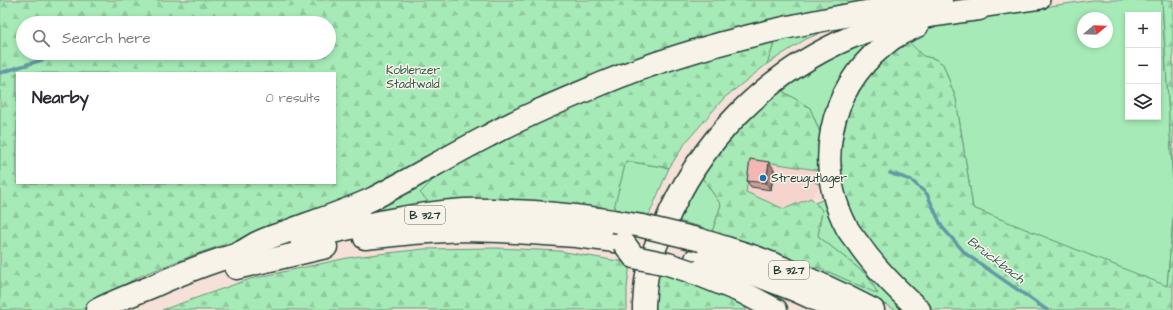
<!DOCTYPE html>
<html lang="en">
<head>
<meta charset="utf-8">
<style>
	:root { --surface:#fff; --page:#f7f7f7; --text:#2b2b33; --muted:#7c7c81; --line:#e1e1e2 }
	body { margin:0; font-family:"Architects Daughter",sans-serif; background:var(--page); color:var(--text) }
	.controls { position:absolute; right:12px; top:12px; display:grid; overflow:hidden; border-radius:0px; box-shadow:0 2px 6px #0003 }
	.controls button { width:36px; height:36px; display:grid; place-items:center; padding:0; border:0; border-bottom:1px solid var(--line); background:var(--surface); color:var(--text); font:20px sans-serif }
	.compass { position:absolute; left:1077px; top:12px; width:36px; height:36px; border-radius:50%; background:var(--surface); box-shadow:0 2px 6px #0003; rotate:71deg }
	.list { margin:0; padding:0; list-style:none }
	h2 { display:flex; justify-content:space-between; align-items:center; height:52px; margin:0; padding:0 16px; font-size:17px }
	h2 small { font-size:13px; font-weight:400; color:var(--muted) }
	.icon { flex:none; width:22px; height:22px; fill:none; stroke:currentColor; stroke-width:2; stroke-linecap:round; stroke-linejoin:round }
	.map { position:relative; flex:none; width:1173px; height:310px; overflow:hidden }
	.search { position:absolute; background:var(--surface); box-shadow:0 2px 6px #0003; left:16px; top:16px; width:320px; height:44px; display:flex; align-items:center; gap:10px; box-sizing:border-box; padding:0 14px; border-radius:22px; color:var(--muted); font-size:15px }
	.panel { position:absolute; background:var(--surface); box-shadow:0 2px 6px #0003; left:16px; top:72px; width:320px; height:112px; border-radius:0px }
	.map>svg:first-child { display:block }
</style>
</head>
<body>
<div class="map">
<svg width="1173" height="310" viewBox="0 0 1173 310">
	<defs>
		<pattern id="forest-firs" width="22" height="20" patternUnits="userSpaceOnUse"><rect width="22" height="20" fill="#a6ebb7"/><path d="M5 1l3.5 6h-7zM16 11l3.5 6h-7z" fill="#8eca9e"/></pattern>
	</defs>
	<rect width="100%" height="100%" fill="#f6e1d8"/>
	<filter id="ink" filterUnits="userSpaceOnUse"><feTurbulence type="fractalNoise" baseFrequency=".025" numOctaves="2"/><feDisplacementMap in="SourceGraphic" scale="8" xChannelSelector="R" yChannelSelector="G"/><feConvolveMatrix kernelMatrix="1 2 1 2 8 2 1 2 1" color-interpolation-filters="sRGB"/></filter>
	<g filter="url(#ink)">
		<path fill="#f5d4cd" d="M751,160L817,170L815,182L821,185L811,198L784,209L746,192Z"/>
		<g fill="#a6ebb7" stroke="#629476" fill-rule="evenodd">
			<path d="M1093,0H1162L1173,184V219L1167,287L973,208L956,99L943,64L935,59L923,56L905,38C937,21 972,17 1008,12C1036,8 1065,4 1093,0ZM1128,15H1158V117H1128ZM1083,18H1107V42H1083Z"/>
			<path d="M901,26L821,185L814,182L821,135L810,108L774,86L792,73Z"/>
			<path d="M819,29L820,33L806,39L767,64L776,38Z"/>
			<path d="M626,161L669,168L649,215L613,209Z"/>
			<path d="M697,170L721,205L712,232L705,230V228L671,219Z"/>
			<path d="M434,172L429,201L434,207L348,220Z"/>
			<path d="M829,197L911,310H896L875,299L814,269L818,267L877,293L868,276L818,236L822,210L815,203Z"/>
		</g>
		<g fill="url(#forest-firs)" stroke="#629476" fill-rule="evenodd">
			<path d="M0,0H899L594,76L483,125L394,179L296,221L199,253L160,268L136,278L81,310H0ZM23,23H329V53H23ZM17,73H335V183H17Z"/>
			<path d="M1162,0H1173V184Z"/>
			<path d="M776,38L767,64L724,98L686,142L669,168L626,161L613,212L434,207L420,193L433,180L434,172L564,107L698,60Z"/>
			<path d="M905,38L923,56L935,59L943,64L956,99L973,208L1167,286L1173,219V310H930L910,293L850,216L838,171L842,125L861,79Z"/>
			<path d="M774,86L810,108L821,135L817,170L751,160L746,192L784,209L811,198L822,210L818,236L868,276L878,294L818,267L814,269C782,253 747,242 712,232L721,205L697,170Z"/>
			<path d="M497,248L559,251L630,263L627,288V310H162L250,279L352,257L424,249Z"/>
			<path d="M653,269L738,298L747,310H649Z"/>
		</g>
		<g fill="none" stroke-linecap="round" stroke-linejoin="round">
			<g stroke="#6399a5" stroke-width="3.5">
				<path d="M0,73L64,53"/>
				<path d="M890,173L911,180L927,194L942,227L966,254L1047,310"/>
			</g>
			<defs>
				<path id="secondary" d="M979,9L1041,0"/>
				<g id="highway">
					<path d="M917,26C910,30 902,32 895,37C891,39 887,43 883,46C828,91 814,165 847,228C850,233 854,238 858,243C875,268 897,289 919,310"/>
					<path d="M365,238L413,233L462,230L500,231L576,236L623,242"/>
					<path d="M301,239C355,227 409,214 464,210C480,209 496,210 513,211C546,212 579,216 613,221"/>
					<path d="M701,240C719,246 737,251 755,257C795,272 835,290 873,310"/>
					<path d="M239,253C246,250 252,245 259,242C269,237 281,234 291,230C318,220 346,211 372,199C411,179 449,156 488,136C524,116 563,100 601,84C710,39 826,17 941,0"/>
					<path d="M696,259L754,274L795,290L839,310"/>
					<path d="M236,268L326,247"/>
					<path d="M692,272L742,292L776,310"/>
					<path d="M97,310C115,301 133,294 151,287C184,272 219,258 254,250"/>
					<path d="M644,310V305C645,295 645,285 647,275C650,259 657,242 664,227C698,142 766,74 849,38C890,20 935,15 979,9"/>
				</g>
			</defs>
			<use href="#secondary" stroke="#1f3d34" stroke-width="20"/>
			<use href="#highway" stroke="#1f3d34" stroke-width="25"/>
			<use href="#secondary" stroke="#f7f3e8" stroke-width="17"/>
			<use href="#highway" stroke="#f7f3e8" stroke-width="22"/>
			<defs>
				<g id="highway-bridge">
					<path d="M613,221L642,226L701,240"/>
					<path d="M623,242L634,257L668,264L692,272"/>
				</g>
			</defs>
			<use href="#highway-bridge" stroke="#1f3d34" stroke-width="25" stroke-linecap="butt"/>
			<use href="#highway-bridge" stroke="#f7f3e8" stroke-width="22"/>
		</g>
		<path fill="#d09d9b" stroke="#1f3d34" d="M774,169L771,190L751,187L747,181Z"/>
		<path fill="#a97f7e" stroke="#1f3d34" d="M769,162L774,169L771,190L766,183Z"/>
		<path fill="#f2b6b4" stroke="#1f3d34" d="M750,159L769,162L766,183L747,181Z"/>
	</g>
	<circle fill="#1f6fb2" stroke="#f7f3e8" stroke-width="1.5" cx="763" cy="178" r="4"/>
	<g text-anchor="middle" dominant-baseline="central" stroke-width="3" stroke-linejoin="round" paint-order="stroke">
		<g fill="#f7f3e8" stroke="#60746a" stroke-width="1">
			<rect x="405" y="206" width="40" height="18" rx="3"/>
			<rect x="769" y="261" width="40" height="18" rx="3"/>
		</g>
		<g font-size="11" font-weight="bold" fill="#1f3d34">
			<text x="425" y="215">B 327</text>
			<text x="789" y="270">B 327</text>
		</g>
		<g font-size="12" fill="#335748" stroke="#f7f3e8">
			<text x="413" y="70">Koblenzer<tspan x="413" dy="14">Stadtwald</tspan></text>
		</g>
		<g font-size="12" fill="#1f3d34" stroke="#f7f3e8" text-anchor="start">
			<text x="771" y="178">Streugutlager</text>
		</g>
		<g font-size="13" font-style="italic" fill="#365c5a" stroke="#f7f3e8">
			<text transform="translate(996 260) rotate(37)">Brückbach</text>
		</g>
	</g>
</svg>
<div class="controls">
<button>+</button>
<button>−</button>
<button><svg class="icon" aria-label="layers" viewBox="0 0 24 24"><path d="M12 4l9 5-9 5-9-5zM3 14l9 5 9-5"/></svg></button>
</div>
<svg class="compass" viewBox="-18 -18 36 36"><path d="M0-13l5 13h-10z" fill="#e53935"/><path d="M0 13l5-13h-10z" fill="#7c7c81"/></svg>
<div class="search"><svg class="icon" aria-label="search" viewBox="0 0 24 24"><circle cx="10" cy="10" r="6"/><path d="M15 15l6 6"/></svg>Search here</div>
<section class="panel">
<h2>Nearby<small>0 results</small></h2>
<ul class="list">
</ul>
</section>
</div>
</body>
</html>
